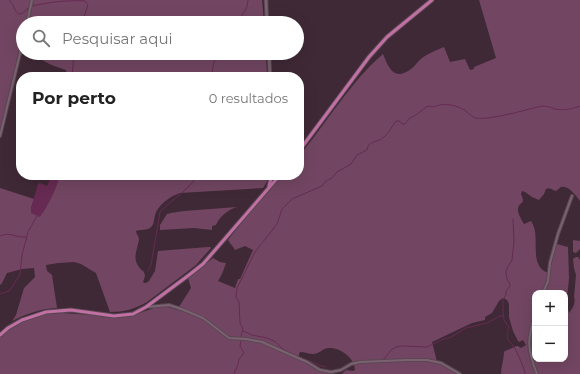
<!DOCTYPE html>
<html lang="pt">
<head>
<meta charset="utf-8">
<style>
	:root { --surface:#fff; --page:#f6f6f6; --text:#222; --muted:#767676; --line:#e0e0e0 }
	body { margin:0; font-family:Montserrat,sans-serif; background:var(--page); color:var(--text) }
	.controls { position:absolute; right:12px; bottom:12px; display:grid; overflow:hidden; border-radius:8px; box-shadow:0 4px 16px #0002 }
	.controls button { width:36px; height:36px; display:grid; place-items:center; padding:0; border:0; border-bottom:1px solid var(--line); background:var(--surface); color:var(--text); font:20px sans-serif }
	.list { margin:0; padding:0; list-style:none }
	h2 { display:flex; justify-content:space-between; align-items:center; height:52px; margin:0; padding:0 16px; font-size:17px }
	h2 small { font-size:13px; font-weight:400; color:var(--muted) }
	.icon { flex:none; width:22px; height:22px; fill:none; stroke:currentColor; stroke-width:2; stroke-linecap:round; stroke-linejoin:round }
	.map { position:relative; flex:none; width:580px; height:374px; overflow:hidden }
	.search { position:absolute; background:var(--surface); box-shadow:0 4px 16px #0002; left:16px; top:16px; width:288px; height:44px; display:flex; align-items:center; gap:10px; box-sizing:border-box; padding:0 14px; border-radius:22px; color:var(--muted); font-size:15px }
	.panel { position:absolute; background:var(--surface); box-shadow:0 4px 16px #0002; left:16px; top:72px; width:288px; height:108px; border-radius:16px }
	.map>svg:first-child { display:block }
</style>
</head>
<body>
<div class="map">
<svg width="580" height="374" viewBox="0 0 580 374">
	<rect width="100%" height="100%" fill="#3f2936"/>
	<g fill="#724662" fill-rule="evenodd">
		<path d="M0,0H262L264,23H23V37L0,132Z"/>
		<path d="M479,0H580V201C576,196 569,185 561,187C559,188 558,190 556,191C552,190 549,187 546,189L544,194L539,200L532,197L525,192L522,191L521,194C526,205 520,201 518,208C517,213 522,220 524,224L531,221C542,236 527,265 548,273L550,263L555,246L557,244L568,247L569,278L568,289L566,301L569,313C573,308 576,303 574,297L576,275L574,268L573,259L576,257H578L580,260V374H501C501,366 504,359 504,352C506,350 508,350 510,349C513,348 515,346 518,346L521,348L526,345L523,340L519,342L518,341L513,331L509,317V304L507,300L503,298L499,301L492,313L485,317V320L472,323L432,342L437,362L450,368L459,374H342L346,370L353,371L355,370C355,358 340,347 328,348C322,349 319,354 313,354C309,354 305,352 300,352L299,354V360L309,364L319,370L325,372L337,374H0V334L11,326L41,314L63,313L119,317L134,315L157,307L165,306L177,310L191,288L188,278L213,258L220,262L226,263L222,274L218,281L235,288L238,279H240L253,250L245,246L235,250C233,246 230,244 228,240L250,212L282,175H299V156C327,123 350,82 383,54C388,67 394,82 411,69C415,66 418,61 422,58C429,53 437,50 444,47L450,62L465,59L470,70L474,69V67L496,58ZM535,293H565V359H535Z"/>
		<path d="M35,53H266L267,77H232L215,73V77H67L66,70C54,66 43,63 35,53Z"/>
		<path d="M60,175H270L268,180L263,188L180,193C170,196 158,205 155,215C154,219 154,225 151,227C147,231 141,229 136,231C136,234 139,236 139,240C136,254 131,261 144,272L145,276L143,282L144,283H146L149,281L155,271L158,251L208,247H210L211,248L196,265L147,302C134,309 125,312 110,312L96,273L81,264L74,262L58,263L46,265L47,271L52,275L57,308C40,309 28,313 12,321L16,315L24,288L35,277L34,268L22,269L7,273L1,285L0,284V188L34,199L31,208L43,212L56,186Z"/>
		<path d="M237,207C229,209 219,217 216,225L212,226V230L194,228L160,230V225L167,214L171,213L184,211Z"/>
		<path d="M573,240L580,241V249L576,253L573,252Z"/>
	</g>
	<path fill="#672a52" d="M52,175H60C57,188 48,206 40,217L31,213V208L38,184L40,183L47,186Z"/>
	<g fill="none" stroke-linecap="round" stroke-linejoin="round">
		<g stroke="#672a52" stroke-width="1">
			<path d="M9,0C17,7 15,23 28,8"/>
			<path d="M32,6C50,2 67,0 85,1L88,5L82,23"/>
			<path d="M237,23L247,7L248,0"/>
			<path d="M72,77L74,53"/>
			<path d="M212,77C212,68 214,60 218,53"/>
			<path d="M513,219L514,241L512,260L507,268L506,273L507,279L510,284V286L506,291V295L503,300V312L504,320L509,327C508,331 506,336 508,340C509,342 513,344 514,347C517,352 525,369 525,374"/>
			<path d="M0,236C12,231 13,238 26,237"/>
			<path d="M148,271L151,265L160,212C172,199 189,190 198,175"/>
			<path d="M0,294L9,291L12,287L19,276L20,273L22,255L28,232L37,216"/>
			<path d="M243,331L252,335L267,338L274,341L283,349L292,354L319,365L326,367"/>
			<path d="M241,336L243,329L240,323L239,302L236,297L237,288L255,252L277,224L282,209L292,199L322,186L326,181L332,178L337,172L351,164L357,155L367,150C368,140 378,143 384,137C389,133 392,126 396,121H399L403,124H405L410,118L416,115L426,107L430,106L434,107C443,102 457,105 466,111C469,114 472,117 476,118C479,119 484,118 488,118C506,116 524,110 542,106C547,106 550,107 555,109C563,111 573,109 580,106"/>
			<path d="M382,360L385,358L391,350L396,347L402,346L427,347L441,340L451,337L466,328L487,323L500,316H503"/>
			<path d="M234,374L235,372L234,371L236,370L238,364L239,359L244,353L240,346L241,341"/>
		</g>
		<defs>
			<g id="minor">
				<path d="M27,23L32,0"/>
				<path d="M0,136L23,41"/>
				<path d="M543,293L548,281L550,263L558,234L572,196"/>
				<path d="M147,307L169,305L184,310L203,318L229,338L246,339L262,342L307,362L320,370L331,372L341,370L351,364L360,362L407,360H427L441,363L460,374"/>
				<path d="M535,315C527,340 527,349 537,374"/>
			</g>
			<g id="tertiary">
				<path d="M266,0L267,23"/>
				<path d="M269,53L270,77"/>
			</g>
			<g id="primary">
				<path d="M299,151L369,57L387,37L432,0"/>
				<path d="M269,186L272,175"/>
				<path d="M0,335L8,328L22,320L46,312L71,310L114,316L133,314L146,307L189,275L203,264L280,175"/>
			</g>
		</defs>
		<use href="#minor" stroke="#5a4753" stroke-width="4"/>
		<use href="#tertiary" stroke="#5a4753" stroke-width="4.5"/>
		<use href="#primary" stroke="#5a4753" stroke-width="5"/>
		<use href="#minor" stroke="#7c6271" stroke-width="2"/>
		<use href="#tertiary" stroke="#7c6271" stroke-width="2.5"/>
		<use href="#primary" stroke="#c070a3" stroke-width="3"/>
	</g>
</svg>
<div class="controls">
<button>+</button>
<button>−</button>
</div>
<div class="search"><svg class="icon" aria-label="search" viewBox="0 0 24 24"><circle cx="10" cy="10" r="6"/><path d="M15 15l6 6"/></svg>Pesquisar aqui</div>
<section class="panel">
<h2>Por perto<small>0 resultados</small></h2>
<ul class="list">
</ul>
</section>
</div>
</body>
</html>
